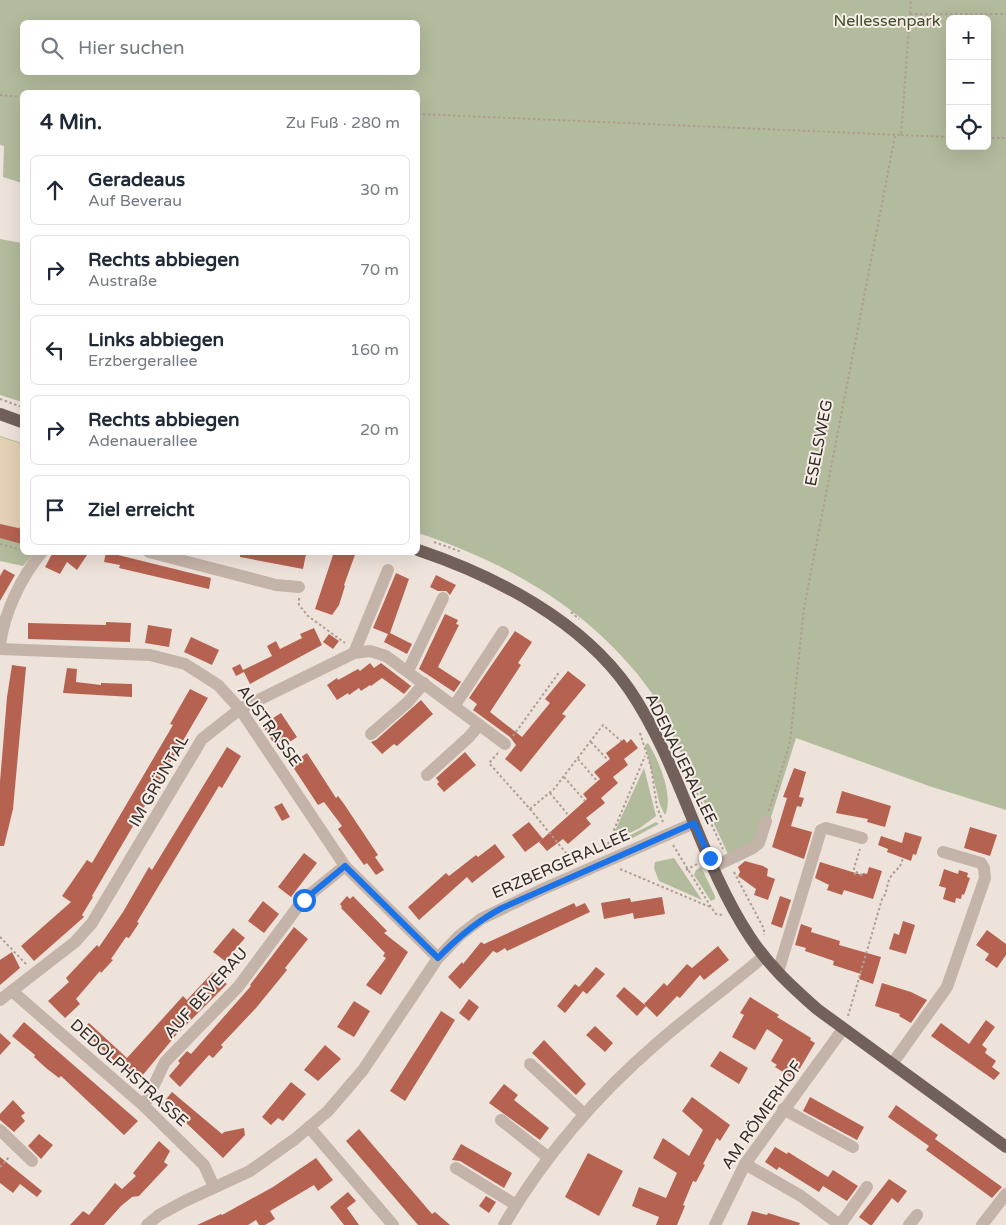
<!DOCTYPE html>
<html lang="de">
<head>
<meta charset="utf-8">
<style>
	:root { --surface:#fff; --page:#f2f2f3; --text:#1f2937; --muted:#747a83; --line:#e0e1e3 }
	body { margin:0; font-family:"Varela Round",sans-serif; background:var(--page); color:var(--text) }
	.controls { position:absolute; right:15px; top:15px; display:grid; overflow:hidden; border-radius:8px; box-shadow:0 5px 20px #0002 }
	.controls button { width:45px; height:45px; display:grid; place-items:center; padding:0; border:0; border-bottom:1px solid var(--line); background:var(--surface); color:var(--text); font:25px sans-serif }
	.stop { position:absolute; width:15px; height:15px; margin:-11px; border:4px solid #1a73e8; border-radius:50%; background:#fff }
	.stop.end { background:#1a73e8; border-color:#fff; box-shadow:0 1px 5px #0008 }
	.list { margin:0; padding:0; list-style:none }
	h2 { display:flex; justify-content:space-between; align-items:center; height:65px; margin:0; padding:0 20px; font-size:21px }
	h2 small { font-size:16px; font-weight:400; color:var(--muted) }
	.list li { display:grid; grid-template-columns:32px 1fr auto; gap:15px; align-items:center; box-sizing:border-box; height:70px; margin:0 10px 10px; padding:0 10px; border:1px solid var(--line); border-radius:8px }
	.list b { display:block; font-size:19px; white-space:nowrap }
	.list p { margin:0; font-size:16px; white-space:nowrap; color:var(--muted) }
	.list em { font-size:16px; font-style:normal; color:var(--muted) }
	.icon { flex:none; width:28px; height:28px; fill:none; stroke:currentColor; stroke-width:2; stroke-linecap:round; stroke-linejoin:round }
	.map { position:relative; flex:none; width:1006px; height:1225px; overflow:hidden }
	.search { position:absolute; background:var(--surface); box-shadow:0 5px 20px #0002; left:20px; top:20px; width:400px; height:55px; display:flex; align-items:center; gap:12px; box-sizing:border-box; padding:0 18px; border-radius:8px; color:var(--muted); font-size:19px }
	.panel { position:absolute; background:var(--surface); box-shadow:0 5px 20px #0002; left:20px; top:90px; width:400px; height:465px; border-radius:8px }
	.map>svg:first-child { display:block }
</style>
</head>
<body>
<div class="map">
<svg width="1006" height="1225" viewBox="0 0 1006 1225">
	<rect width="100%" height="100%" fill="#eee3db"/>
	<g fill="#b3bb9d" fill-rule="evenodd">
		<path d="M0,0H1006V810L929,786L796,738L761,849L732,863C714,823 695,783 676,743C668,727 661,707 651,692C594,612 509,563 418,533V92H22V183L3,177L4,146L0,145ZM950,19H987V146H950ZM22,22H418V72H22Z"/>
		<path d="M0,239L22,243V402L0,395Z"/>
		<path d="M0,436L22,443V552L34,553L23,566L0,561Z"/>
		<path d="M648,743C659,760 674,797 665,815L660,805L645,745Z"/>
		<path d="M644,768L656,816L640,828L617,839L613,835Z"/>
		<path d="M656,822L659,824L612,849L611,845Z"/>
		<path d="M674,858L702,900L659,881L654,868L655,862Z"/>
		<path d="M701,867L715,896V899L711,901L694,875L696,870Z"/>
	</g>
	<path fill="#e5d1b5" d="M0,437L22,444V523L19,528L0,524Z"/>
	<g fill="#b66251">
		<path d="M0,524L22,529V544L0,538Z"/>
		<path d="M53,552H89L77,570L67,562L60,574L45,567Z"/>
		<path d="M106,552L211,578L209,589L119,568L120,565L104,562Z"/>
		<path d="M240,552H297L306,554L303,569L240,557Z"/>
		<path d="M334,552H356L344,585L345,586L339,605L332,615L315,609Z"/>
		<path d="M4,569L15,575L0,601V576Z"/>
		<path d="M396,573L409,579L390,633L412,644L407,654L384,642L388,634L373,628Z"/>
		<path d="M436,575L456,585L450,595L446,591H438L430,587Z"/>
		<path d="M445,614L458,620L456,624L459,625L438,667L461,682L454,692L419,669Z"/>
		<path d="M106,622L131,623L130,642L28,639V623L106,625Z"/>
		<path d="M148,625L172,629L169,647L145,643Z"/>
		<path d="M314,628L322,645L250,684L244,672L236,676L232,668L240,664L243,670L272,656L267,646L276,641L280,649L302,638L300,634Z"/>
		<path d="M515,631L532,642L518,663L521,665L490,712L522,737L550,703L545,699L568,671L586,685L562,714L566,716L521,772L505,759L516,745L510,737L473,710L477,704L469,698Z"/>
		<path d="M329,634L339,641L333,649L323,642Z"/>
		<path d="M191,637L219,650L212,665L184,652Z"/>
		<path d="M370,663L374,668L381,663L411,686L404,694L382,678L371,686L370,685L361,691L359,688L349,695L348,693L337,700L327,685L337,678L338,680L358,669L360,671Z"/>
		<path d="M12,665L26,667L13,809L4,846H0V782L7,697Z"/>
		<path d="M67,668L77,669L76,682L101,685V683L132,684V697L63,693Z"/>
		<path d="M190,689L208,698L92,896L93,897L82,915L84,917L34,961L21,946L71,902L62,896L87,860L92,863L173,725L170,724Z"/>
		<path d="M421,700L433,714L397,746L394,744L382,754L371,742L376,740Z"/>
		<path d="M281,713L297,737L278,750L262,725Z"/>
		<path d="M624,739L627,743L631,739L638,748L624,759L628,765L613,777L618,783L601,798L605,803L586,818L591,824L568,844L563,839L547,851L539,842L587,799L583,794L600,779L594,772L610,759L606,753Z"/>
		<path d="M227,747L241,756L222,788L219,786L137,922L139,923L129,938L126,937L111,959L113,960L101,973L100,971L76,999L80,1004L65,1018L48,1001L69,982L66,978L97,945L99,947L123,912L149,867L152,870Z"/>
		<path d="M465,752L476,765L444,792L437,784L439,782L436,778Z"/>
		<path d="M307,753L336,798L338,796L344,804L378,855L375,857L384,870L376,875L367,863L364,865L338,829L342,826L324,802L318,805L291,764Z"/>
		<path d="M794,768L806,772L799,797L804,798L801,807L797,806L791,826L812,832L804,859L772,847L787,798L783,797Z"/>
		<path d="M842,791L891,806L885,827L867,822L868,819L836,813Z"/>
		<path d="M282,803L290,817L282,821L274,807Z"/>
		<path d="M529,822L543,839L525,852L512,835Z"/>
		<path d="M970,827L997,835L990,856L964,848Z"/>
		<path d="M905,832L922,837L916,855L913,854L911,861L887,852L888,849L878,845L881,836L902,843Z"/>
		<path d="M495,844L505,857L472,883L467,877L419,920L408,907L446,873L449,876L476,855L478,857Z"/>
		<path d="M304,853L317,863L291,897L278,887Z"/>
		<path d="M745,861L763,866L768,869L767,876L775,879L768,900L754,895L756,889L738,876L740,872L738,867Z"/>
		<path d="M820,862L862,875L863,873L867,874L869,867L882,871L873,899L844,890L842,895L827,890L829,885L815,878Z"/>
		<path d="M944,869L958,874L959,870L968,873L967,877L970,878L964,895L962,894L961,899L956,898L955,903L943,899L946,888L939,886Z"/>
		<path d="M347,896L350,899L353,896L387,931L384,933L408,952L381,995L366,985L386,958L383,956L385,953L341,908L342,907L340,904Z"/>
		<path d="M780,896L791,900L782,928L771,924Z"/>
		<path d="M662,897L665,914L634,919L633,913L604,919L601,903L630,898L631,902Z"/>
		<path d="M263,901L279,914L264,933L248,921Z"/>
		<path d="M574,903L576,907L585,903L590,912L507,951L505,948L497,953L493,951L460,989L448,977L462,962L463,964L481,942L484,944Z"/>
		<path d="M903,921L915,925L906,954L889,949L894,933L899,935Z"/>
		<path d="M801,924L812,928L811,932L840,941L839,945L881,957L873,984L859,979L861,974L833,965L834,961L805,951L806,948L795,945Z"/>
		<path d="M294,927L308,939L285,968L287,970L256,1008L221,1045L223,1047L213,1058L209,1055L180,1087L169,1076L180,1063L178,1061L187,1051L191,1054L251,986L250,985Z"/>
		<path d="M233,928L245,938L225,961L213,952Z"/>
		<path d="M987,930L1006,944V955L997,968L985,960L989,954L976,945Z"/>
		<path d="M718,946L729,960L704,980L700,975L680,998L677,996L657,1017L644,1004L664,983L667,986L687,964L692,968Z"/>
		<path d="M12,952L20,968L0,985V960Z"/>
		<path d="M596,967L605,974L587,994L583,991L565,1013L557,1006L575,984L579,987Z"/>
		<path d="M213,972L227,984L176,1035L137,1082L82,1030L89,1023L127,1058L183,996L187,1000Z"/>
		<path d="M882,983L911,992L927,1000L911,1023L899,1016L900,1014L875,1006Z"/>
		<path d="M624,987L646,1006L637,1016L616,996Z"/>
		<path d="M750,997L779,1015L777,1017L811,1038L810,1040L815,1043L799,1070L796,1069L791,1077L775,1067L777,1065L771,1061L783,1040L767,1029L755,1050L732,1037L744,1015L740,1013Z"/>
		<path d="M469,999L479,1007L469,1021L459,1013Z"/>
		<path d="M354,1001L370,1011L354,1037L337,1027Z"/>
		<path d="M441,1011L455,1020L405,1101L390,1091Z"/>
		<path d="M986,1020L995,1027L982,1045L987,1049L985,1053L996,1061L992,1067L1000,1073L994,1080L931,1036L941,1023L969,1044Z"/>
		<path d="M24,1022L138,1121L124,1135L61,1076L59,1078L46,1068L34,1057L35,1055L12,1036Z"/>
		<path d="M595,1026L613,1043L605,1052L586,1035Z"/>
		<path d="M0,1033L11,1043L0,1055Z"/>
		<path d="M544,1040L586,1084L576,1095L532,1053Z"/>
		<path d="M325,1045L341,1059L318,1081L304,1070Z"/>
		<path d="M720,1051L748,1068L739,1084L710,1066Z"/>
		<path d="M291,1082L306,1094L283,1121L278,1118L271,1125L262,1117Z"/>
		<path d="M504,1084L518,1095L514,1100L549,1128L540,1140L489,1103Z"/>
		<path d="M172,1092L222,1134L224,1132L244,1128L245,1135L223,1158L182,1119L180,1121L162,1104Z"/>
		<path d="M692,1097L730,1125L720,1141L717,1138L703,1164L705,1165L696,1182L693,1181L683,1205L685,1206L677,1225H656L659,1217L632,1206L639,1187L666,1198L677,1173L653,1158L663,1138L689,1156L703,1130L682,1111Z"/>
		<path d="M810,1097L864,1127L857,1140L803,1111Z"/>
		<path d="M13,1100L25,1113L21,1116L25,1121L14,1132L0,1120V1114Z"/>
		<path d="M896,1105L938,1135L935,1139L1002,1187L992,1198L926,1150L929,1146L888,1117Z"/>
		<path d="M359,1129L432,1214L435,1212L450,1225H418L346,1141Z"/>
		<path d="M39,1134L53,1145L41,1159L28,1146Z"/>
		<path d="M159,1141L170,1151L164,1162L168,1165L139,1196L132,1197L121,1206L104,1225H70L83,1211L89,1215L115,1183L122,1189L136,1176L133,1173Z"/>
		<path d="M461,1144L512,1173L504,1188L460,1161L452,1160Z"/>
		<path d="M775,1147L787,1154L788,1152L828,1177L833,1170L858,1186L847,1201L823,1186L819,1192L779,1167L777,1170L765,1162Z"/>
		<path d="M588,1153L623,1171L599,1216L565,1197Z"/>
		<path d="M0,1157L42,1191L37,1197L20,1184L13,1193L0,1183Z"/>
		<path d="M316,1158L333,1180L318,1191L314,1185L270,1211L275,1219L265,1225H259L256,1220L248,1225H197L221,1214L222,1215L273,1187Z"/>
		<path d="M889,1179L907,1191L898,1203L892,1198L872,1225H870L859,1217Z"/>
		<path d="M348,1192L356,1201L347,1208L359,1225H344L330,1207Z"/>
		<path d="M486,1196L496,1202L489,1213L479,1206Z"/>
		<path d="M752,1211L767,1215L768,1213L800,1223L799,1225H747Z"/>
	</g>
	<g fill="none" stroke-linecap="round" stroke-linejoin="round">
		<g stroke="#af9d93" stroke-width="2" stroke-dasharray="2.5 2.5" stroke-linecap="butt">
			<path d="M910,14H1006"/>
			<path d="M0,95L22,97"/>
			<path d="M418,114L901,135L911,0"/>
			<path d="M901,135L950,137"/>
			<path d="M987,138H1006"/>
			<path d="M0,399L22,407"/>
			<path d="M434,542L462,552"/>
			<path d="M0,544L22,550"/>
			<path d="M299,598V605L308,616L345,643"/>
			<path d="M571,612L579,619"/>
			<path d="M640,733L651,767L657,807L663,822"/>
			<path d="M513,736L560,671"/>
			<path d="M591,742L608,760"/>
			<path d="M498,753L489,763L530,809L554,789L603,725L621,741"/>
			<path d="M578,759L597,781"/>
			<path d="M682,761L723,849"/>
			<path d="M564,777L585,801"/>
			<path d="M550,793L569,816"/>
			<path d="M530,809L566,853L570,863"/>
			<path d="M769,811L790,742L804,608L895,136"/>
			<path d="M673,845L711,907L716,914L722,915"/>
			<path d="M606,849L645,756"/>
			<path d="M620,869L710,907"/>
			<path d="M686,870L697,864"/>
			<path d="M734,872L764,929V935"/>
			<path d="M856,872L861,874L860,877"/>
			<path d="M855,875L854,868L860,849"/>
			<path d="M0,937L26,964"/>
			<path d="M848,1016L882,899C888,893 886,882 892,875C898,867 900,869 903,858"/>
			<path d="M0,1167L10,1156"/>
		</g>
		<g stroke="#c4b3a8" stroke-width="12">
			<path d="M149,552L276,585L299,587"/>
			<path d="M0,645C4,613 21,577 42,552"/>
			<path d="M0,649L150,655L185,664L218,685L240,709L345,866L438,958"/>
			<path d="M354,653L388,570"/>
			<path d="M408,671L443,598"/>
			<path d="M455,705L503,632"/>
			<path d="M371,734L408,702L424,683"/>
			<path d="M427,775L469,737L479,725"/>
			<path d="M713,867L753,848L759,843L766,821"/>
			<path d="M778,972L821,830L826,828L862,838"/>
			<path d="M12,991L144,1106L204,1165L214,1187"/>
			<path d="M0,1000L75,942L92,923L202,739L240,709L354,653L370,651L386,656L505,744"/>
			<path d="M530,1064L584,1114"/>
			<path d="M892,1064L947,987L985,878L984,868L981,863L943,852"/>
			<path d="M144,1106L165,1062L238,987L303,900L345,866"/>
			<path d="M783,1109L853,1147"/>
			<path d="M501,1120L549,1158"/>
			<path d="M309,1127L393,1225"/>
			<path d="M0,1130L32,1161"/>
			<path d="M745,1164L801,1196L840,1225L867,1187"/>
			<path d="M456,1168L516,1205"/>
			<path d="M147,1225L159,1215L185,1201L250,1171L295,1139L328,1111L363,1070L438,958L459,936L481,919L541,890L694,823"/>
			<path d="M504,1225C544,1157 595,1097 655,1045C690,1014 728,987 764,956"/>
			<path d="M715,1225L745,1164L843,1029"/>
			<path d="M909,1225L917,1215"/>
			<path d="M982,1225L1006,1194"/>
		</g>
		<g stroke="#72605a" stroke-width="12">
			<path d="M0,414L22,422"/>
			<path d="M418,550C495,576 581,620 629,689C681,765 699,860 750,937C768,965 792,987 817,1009L1006,1147"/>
		</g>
	</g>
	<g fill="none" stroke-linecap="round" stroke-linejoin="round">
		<path stroke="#1a73e8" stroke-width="6" d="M304,900L345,866L438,958C458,937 477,921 502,908L694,823L710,858"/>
	</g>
	<g text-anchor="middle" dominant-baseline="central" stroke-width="4" stroke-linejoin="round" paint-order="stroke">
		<g font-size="16" fill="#444d2e" stroke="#f6eee6">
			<text x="887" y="21">Nellessenpark</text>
		</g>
		<g font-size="16" fill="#322a27" stroke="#f6eee6">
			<text transform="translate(819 443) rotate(-79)">ESELSWEG</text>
			<text transform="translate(269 726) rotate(54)">AUSTRASSE</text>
			<text transform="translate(681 759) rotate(64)">ADENAUERALLEE</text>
			<text transform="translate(159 781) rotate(-60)">IM GRÜNTAL</text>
			<text transform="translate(561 864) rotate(-24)">ERZBERGERALLEE</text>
			<text transform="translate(206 993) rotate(-48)">AUF BEVERAU</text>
			<text transform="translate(129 1073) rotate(42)">DEDOLPHSTRASSE</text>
			<text transform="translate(762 1115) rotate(-55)">AM RÖMERHOF</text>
		</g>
	</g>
</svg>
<div class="controls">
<button>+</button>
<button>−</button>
<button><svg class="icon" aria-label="locate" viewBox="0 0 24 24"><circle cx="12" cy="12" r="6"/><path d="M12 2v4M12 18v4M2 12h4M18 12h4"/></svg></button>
</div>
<div class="stop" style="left:304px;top:900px"></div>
<div class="stop end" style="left:710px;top:858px"></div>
<div class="search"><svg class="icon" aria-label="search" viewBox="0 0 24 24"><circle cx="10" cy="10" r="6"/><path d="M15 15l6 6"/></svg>Hier suchen</div>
<section class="panel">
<h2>4 Min.<small>Zu Fuß · 280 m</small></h2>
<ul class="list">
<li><svg class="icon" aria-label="ahead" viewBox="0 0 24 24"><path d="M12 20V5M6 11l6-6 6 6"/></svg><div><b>Geradeaus</b><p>Auf Beverau</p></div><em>30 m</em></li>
<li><svg class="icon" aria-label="right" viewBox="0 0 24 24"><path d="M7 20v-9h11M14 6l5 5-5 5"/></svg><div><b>Rechts abbiegen</b><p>Austraße</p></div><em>70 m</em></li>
<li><svg class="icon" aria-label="left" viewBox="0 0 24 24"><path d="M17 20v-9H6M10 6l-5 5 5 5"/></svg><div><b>Links abbiegen</b><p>Erzbergerallee</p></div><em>160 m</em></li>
<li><svg class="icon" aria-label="right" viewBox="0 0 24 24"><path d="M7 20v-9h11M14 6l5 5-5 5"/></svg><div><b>Rechts abbiegen</b><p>Adenauerallee</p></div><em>20 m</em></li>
<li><svg class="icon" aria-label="arrive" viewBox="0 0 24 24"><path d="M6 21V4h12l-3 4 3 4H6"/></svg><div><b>Ziel erreicht</b></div></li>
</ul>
</section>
</div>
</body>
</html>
